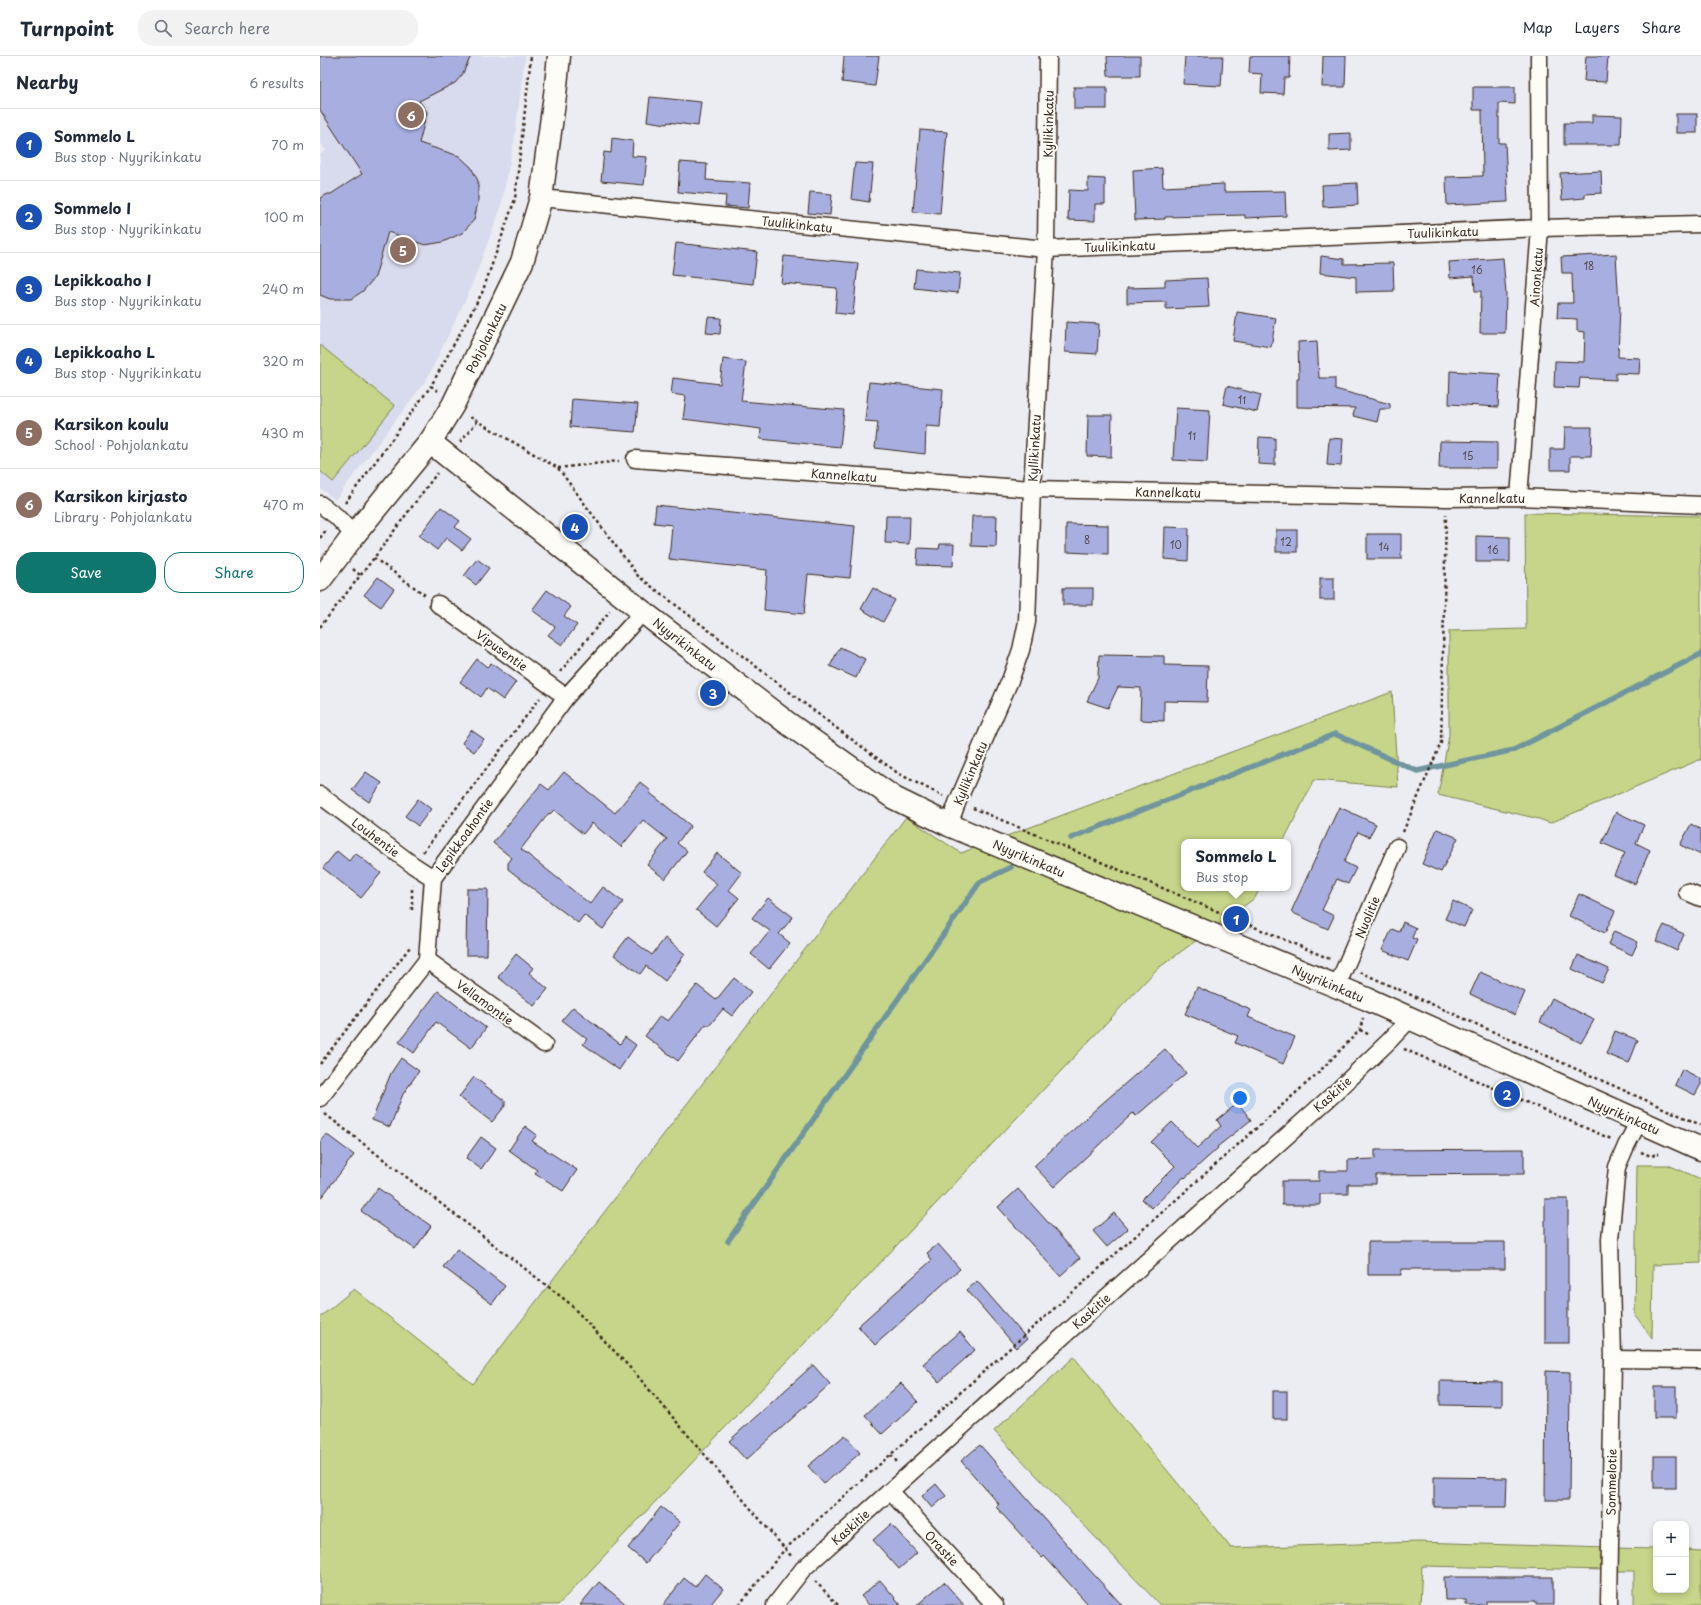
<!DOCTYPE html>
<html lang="en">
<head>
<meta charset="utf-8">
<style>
	:root { --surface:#fff; --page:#f2f2f3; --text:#1f2937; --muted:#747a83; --line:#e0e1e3; --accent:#0f766e }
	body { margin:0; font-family:"Playpen Sans",sans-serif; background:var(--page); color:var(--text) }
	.controls { position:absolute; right:12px; bottom:12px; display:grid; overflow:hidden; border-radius:8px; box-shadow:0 2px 6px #0003 }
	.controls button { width:36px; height:36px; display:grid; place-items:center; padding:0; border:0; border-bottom:1px solid var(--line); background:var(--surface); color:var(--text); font:20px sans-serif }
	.you { position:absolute; left:920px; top:1042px; width:14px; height:14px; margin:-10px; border:3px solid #fff; border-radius:50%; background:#1a73e8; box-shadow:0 0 0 6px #1a73e833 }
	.badge { display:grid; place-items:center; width:26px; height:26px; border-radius:50%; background:var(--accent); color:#fff; font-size:13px; font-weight:700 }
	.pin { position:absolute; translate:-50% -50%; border:2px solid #fff; box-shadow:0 1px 4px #0006 }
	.popup { position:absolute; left:861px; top:783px; width:110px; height:52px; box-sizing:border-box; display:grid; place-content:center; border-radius:8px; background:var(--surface); filter:drop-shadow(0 1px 3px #0005); font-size:13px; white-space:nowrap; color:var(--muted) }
	.popup b { font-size:15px; color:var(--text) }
	.popup::after { content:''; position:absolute; left:50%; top:100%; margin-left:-8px; border:8px solid transparent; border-top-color:var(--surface) }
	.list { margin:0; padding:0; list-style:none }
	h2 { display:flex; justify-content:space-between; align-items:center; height:52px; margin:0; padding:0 16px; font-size:17px }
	h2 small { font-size:13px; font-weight:400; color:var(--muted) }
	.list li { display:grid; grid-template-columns:26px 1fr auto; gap:12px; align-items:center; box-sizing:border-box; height:72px; padding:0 16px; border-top:1px solid var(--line) }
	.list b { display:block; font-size:15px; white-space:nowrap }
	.list p { margin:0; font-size:13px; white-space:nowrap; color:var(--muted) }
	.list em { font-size:13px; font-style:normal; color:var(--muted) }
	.actions { display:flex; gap:8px; padding:12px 16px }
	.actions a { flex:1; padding:9px 0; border:1px solid var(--accent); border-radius:16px; text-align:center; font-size:14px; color:var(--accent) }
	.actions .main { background:var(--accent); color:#fff }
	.icon { flex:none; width:22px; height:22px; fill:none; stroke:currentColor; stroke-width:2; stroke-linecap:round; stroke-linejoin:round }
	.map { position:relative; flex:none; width:1381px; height:1549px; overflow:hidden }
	header { display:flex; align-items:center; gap:24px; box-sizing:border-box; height:56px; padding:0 20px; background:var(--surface); border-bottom:1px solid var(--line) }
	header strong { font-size:19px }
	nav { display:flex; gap:22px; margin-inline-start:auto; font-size:14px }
	.search { width:280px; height:36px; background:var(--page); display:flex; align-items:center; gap:10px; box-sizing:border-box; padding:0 14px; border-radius:16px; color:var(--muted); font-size:15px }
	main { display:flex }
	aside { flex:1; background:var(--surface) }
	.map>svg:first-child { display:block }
</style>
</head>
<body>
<header>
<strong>Turnpoint</strong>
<div class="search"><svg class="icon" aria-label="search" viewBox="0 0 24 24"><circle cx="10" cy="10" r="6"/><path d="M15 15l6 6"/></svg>Search here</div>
<nav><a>Map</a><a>Layers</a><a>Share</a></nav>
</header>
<main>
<aside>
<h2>Nearby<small>6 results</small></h2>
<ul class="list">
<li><span class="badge" style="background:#1a4fb4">1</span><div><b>Sommelo L</b><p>Bus stop · Nyyrikinkatu</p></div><em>70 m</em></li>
<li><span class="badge" style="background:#1a4fb4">2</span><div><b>Sommelo I</b><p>Bus stop · Nyyrikinkatu</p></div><em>100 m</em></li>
<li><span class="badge" style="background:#1a4fb4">3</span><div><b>Lepikkoaho I</b><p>Bus stop · Nyyrikinkatu</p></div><em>240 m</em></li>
<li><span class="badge" style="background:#1a4fb4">4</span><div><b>Lepikkoaho L</b><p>Bus stop · Nyyrikinkatu</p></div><em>320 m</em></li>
<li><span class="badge" style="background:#8d6e63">5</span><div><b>Karsikon koulu</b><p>School · Pohjolankatu</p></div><em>430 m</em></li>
<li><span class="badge" style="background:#8d6e63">6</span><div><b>Karsikon kirjasto</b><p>Library · Pohjolankatu</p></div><em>470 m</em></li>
</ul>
<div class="actions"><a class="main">Save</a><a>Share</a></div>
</aside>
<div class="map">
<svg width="1381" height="1549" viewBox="0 0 1381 1549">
	<rect width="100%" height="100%" fill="#ecedf2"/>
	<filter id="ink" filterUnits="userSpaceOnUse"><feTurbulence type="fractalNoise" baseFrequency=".025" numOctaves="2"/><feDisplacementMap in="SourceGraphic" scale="8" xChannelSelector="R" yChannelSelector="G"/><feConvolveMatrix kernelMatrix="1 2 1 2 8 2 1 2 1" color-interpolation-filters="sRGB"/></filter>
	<g filter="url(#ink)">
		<path fill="#d8daed" d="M0,0H205L194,86L180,154L150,234L107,323L15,444L0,432V98L6,95L0,86Z"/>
		<g fill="#c6d589" stroke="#808054">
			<path d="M0,289L75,350L13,426L0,415Z"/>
			<path d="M1205,457L1381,460V704H1379L1230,767L1219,763L1118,739L1129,679V575L1206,573Z"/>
			<path d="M1072,636L1078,731L994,724L963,786H864V832H940L935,842L837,913L238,1549H0V1261L34,1233L153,1328L586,761L641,797Z"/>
			<path d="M1317,1109H1348L1381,1123V1207L1333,1209L1332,1282L1315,1259Z"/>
			<path d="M754,1301L911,1492L1099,1486L1287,1492V1514L1102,1510L1100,1549H840L674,1375Z"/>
			<path d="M1292,1492L1336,1493V1534H1366V1494L1381,1495V1549H1314V1515H1292Z"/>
		</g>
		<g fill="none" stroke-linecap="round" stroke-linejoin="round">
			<g stroke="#6f959e" stroke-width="5.5">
				<path d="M751,782L1015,678L1097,715L1194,694L1381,598"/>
				<path d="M408,1185L660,826L691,811"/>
			</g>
		</g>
		<g fill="#a8afe0" stroke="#3b2a1e">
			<path d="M0,0H151L142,19L135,27L99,45L107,56L99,87L139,100L151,111L158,125V146L154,164L142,177L123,186L105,189L68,176L55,221L43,235L31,243H10L0,239V142L8,138H11L42,118L0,54Z"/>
			<path d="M524,0H559L555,30L522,26Z"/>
			<path d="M787,0H820V20H788Z"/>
			<path d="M865,0H903L901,30L863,28Z"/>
			<path d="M930,0H970L969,22H964L963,38L941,37L942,18L929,17Z"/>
			<path d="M1003,0H1026L1025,31H1002Z"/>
			<path d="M1266,0H1288L1286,26L1264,25Z"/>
			<rect x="754" y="31" width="33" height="22"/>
			<path d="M1153,31H1195V48L1179,47V87H1185L1188,146L1127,149L1126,121L1163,120L1162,54H1153Z"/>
			<path d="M330,41L381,46L378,70L348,66L347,68L327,65Z"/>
			<rect x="1356" y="58" width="21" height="19"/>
			<path d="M1272,59L1302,60L1301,89H1244V67H1272Z"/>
			<path d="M600,74L627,76L620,158L593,156Z"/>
			<path d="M1031,77V94L1009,95V78Z"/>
			<path d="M292,82L313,85L312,100L327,101L324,129L281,125L284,96L291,97Z"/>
			<path d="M360,106L387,108L386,124L430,127L428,152L405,150L406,140L358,136Z"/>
			<path d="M535,107L553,108L549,146L531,143Z"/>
			<path d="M842,112L843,131L904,128V136L965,135L966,160L925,162V159L845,161V163L815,164L813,114Z"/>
			<path d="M1281,115L1282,137L1265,138V142L1242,144L1240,117Z"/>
			<path d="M768,122L785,123V148H775V165L748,164L749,134L768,135Z"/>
			<path d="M1037,127L1038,149L1003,151L1002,129Z"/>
			<path d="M490,136L512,138L510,159L488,157Z"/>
			<path d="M356,187L437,196L433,228L352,219Z"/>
			<path d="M1296,198L1299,250H1300L1298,301L1320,302L1319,318L1296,317V324L1260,322L1259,332L1234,331L1235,305L1264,306L1265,276L1257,275V263L1237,262L1238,247H1253L1252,217H1242L1241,201Z"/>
			<path d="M464,200L538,207L533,259L515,257L517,232L461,227Z"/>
			<path d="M1001,200L1024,203V208L1073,207L1074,235L1036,236V221L1000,217Z"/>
			<path d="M1183,202L1186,238L1185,277H1160L1161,235H1155L1154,220L1130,222L1129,206Z"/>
			<path d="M596,213L640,217L638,237L594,232Z"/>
			<path d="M887,222L889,251L846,253V246L807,247V232L845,231V224Z"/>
			<path d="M917,256L956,262L951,291L913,285Z"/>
			<path d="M388,261L401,262L400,278L386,277Z"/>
			<path d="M746,266L779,268L777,298L745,296Z"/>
			<path d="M997,285L999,322H1015V333L1070,348V353H1060L1057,366L1033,360L1035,352L977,351V322H979L978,286Z"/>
			<path d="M403,303L426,306L421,345L524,354L520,391L440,383L441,373L363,363L366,340L351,338L353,322L400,328Z"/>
			<path d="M1130,315L1180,318L1178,351L1129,348Z"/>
			<path d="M549,326L623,333L620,371L606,370L605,398L555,392L558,366L545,365Z"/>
			<path d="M907,330L941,339L937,356L903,348Z"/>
			<path d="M252,343L318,348L315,376L250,371Z"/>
			<path d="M856,352L890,354L887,406L853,404Z"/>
			<path d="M768,359H792L791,401L767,400Z"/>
			<path d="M1245,371H1272L1271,400H1250V414H1230V393H1244Z"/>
			<path d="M939,381L955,382V409L938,408Z"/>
			<path d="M1009,382L1023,383L1021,410L1007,409Z"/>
			<path d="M1120,385L1177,386V412H1119Z"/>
			<path d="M336,449L535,470L530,522L488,518L484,558L444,554L447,514L349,503L352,469L334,467Z"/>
			<path d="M121,451L140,465L135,471L151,483L142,494L126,482L117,494L99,480Z"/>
			<path d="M566,460H590L589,488L565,487Z"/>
			<path d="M652,460H677L676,491L651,490Z"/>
			<path d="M746,468L788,469V498L746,496Z"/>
			<path d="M845,471L869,472L868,505L844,503Z"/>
			<rect x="956" y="474" width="21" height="22"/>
			<rect x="1047" y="478" width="34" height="25"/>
			<path d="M1156,480L1190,481V506H1156Z"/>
			<path d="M620,488H634L633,510L597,509L598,492L619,493Z"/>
			<path d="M157,503L169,512L156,529L144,520Z"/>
			<path d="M58,521L74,533L61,551L44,539Z"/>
			<rect x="1000" y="522" width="14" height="22"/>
			<path d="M553,532L575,544L563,566L541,553Z"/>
			<rect x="743" y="532" width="30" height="17"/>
			<path d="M227,534L251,551L244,560L257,569L242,589L228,579L235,571L212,554Z"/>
			<path d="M520,591L545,603L536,622L510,610Z"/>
			<path d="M779,599L844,600V609L888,610L887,646L844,645V665L820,664L821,632L798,631L788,652L767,645L778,622Z"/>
			<path d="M157,603L167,611L171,607L196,626L183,644L167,632L161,641L140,626Z"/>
			<path d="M151,674L164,683L154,696L142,687Z"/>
			<path d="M46,716L62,727L49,746L32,734Z"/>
			<path d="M244,716L295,757L320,726L331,735L330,737L371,770L357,787L367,795L345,823L327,809L347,783L323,764L301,791L272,767L263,778L234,754L230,758L229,757L201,793L270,848L283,831L303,846L283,873L264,859L258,867L211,831L188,813V807L192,802L173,787L221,728L229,734Z"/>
			<path d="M98,743L111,753L98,770L85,760Z"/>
			<path d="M1019,751L1056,768L1049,781L1038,776L1024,806L1036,812L1028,828L1017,823L1002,854L1014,860L1008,873L971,856Z"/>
			<path d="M1296,756L1324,769L1316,787L1330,794L1315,828L1294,819L1305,797L1282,787Z"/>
			<path d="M1371,768L1381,774V799L1360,789Z"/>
			<path d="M1117,773L1138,782L1121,816L1102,808Z"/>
			<path d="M17,795L29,805L35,797L61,817L41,842L3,812Z"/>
			<path d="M397,797L422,817L409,834L419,842L396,870L376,854L397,828L382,816Z"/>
			<path d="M147,833H168L167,899H146Z"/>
			<path d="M1259,838L1295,855L1285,877L1249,860Z"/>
			<path d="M448,842L473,861L459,878L470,887L449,913L431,898L450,875L432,862Z"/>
			<path d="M1133,845L1152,854L1144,871L1125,863Z"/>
			<path d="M1083,866L1096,872L1092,882L1097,884L1088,905L1062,894L1072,873L1079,876Z"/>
			<path d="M1344,869L1364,878L1357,895L1336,885Z"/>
			<path d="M1294,875L1318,886L1312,899L1288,888Z"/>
			<path d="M308,881L332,899L345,882L365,898L345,925L326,910L320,918L294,899Z"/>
			<path d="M196,898L213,912L209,917L228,933L214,950L178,921Z"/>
			<path d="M1258,899L1289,913L1282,927L1252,913Z"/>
			<path d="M1160,916L1205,936L1195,959L1150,938Z"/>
			<path d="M414,922L431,936L412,960L403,953L389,970L386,968L358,1005L325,980L340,960L348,965L377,929L396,944Z"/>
			<path d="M877,931L931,954L928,961L975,981L963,1008L915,987L918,980L865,958Z"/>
			<path d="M118,935L166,972L151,992L116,966L94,997L79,986Z"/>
			<path d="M1232,942L1274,964L1261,987L1220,966Z"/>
			<path d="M253,951L300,988L305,981L316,989L299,1014L263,988L267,983L242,964Z"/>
			<path d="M1295,975L1318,984L1309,1007L1286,998Z"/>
			<path d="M845,993L866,1017L816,1060L813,1057L734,1131L714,1110L778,1051Z"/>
			<path d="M81,1002L99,1015L83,1038L70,1071L52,1064L71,1017Z"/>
			<path d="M1362,1013L1381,1023V1028L1375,1039L1355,1029Z"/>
			<path d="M154,1021L185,1045V1050L172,1066L139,1041Z"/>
			<path d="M918,1047L931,1064L897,1091L898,1092L865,1122L864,1121L832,1152L822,1143L855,1110L831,1086L852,1066L877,1092L901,1070L897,1064Z"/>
			<path d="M205,1070L217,1079L212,1085L257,1114L243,1135L215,1117L217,1114L189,1094Z"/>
			<path d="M6,1078L34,1099L0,1143V1086Z"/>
			<path d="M161,1081L176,1092L161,1113L146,1102Z"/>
			<path d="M1204,1093V1118L1056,1119V1128H1028V1138H1000V1149H962V1125H999V1115H1028V1104L1055,1103V1094Z"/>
			<path d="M58,1132L111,1170L95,1193L41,1155Z"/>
			<path d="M698,1133L760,1202L740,1220L678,1151Z"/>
			<rect x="1225" y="1143" width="23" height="144"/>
			<path d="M794,1157L808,1173L787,1191L773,1175Z"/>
			<path d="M1048,1186H1185V1213H1081V1219H1048Z"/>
			<path d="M618,1188L640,1213L555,1289L538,1270L612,1204L607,1197Z"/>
			<path d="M137,1193L185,1230L172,1248L123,1211Z"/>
			<path d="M657,1225L707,1283L697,1292L647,1234Z"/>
			<path d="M640,1276L655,1294L619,1326L603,1308Z"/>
			<path d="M493,1309L510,1328L426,1404L409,1385Z"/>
			<path d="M1226,1315L1250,1316L1249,1444H1225Z"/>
			<path d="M1120,1325L1182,1326V1350L1120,1349Z"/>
			<path d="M581,1327L598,1346L562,1378L545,1359Z"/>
			<rect x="1334" y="1331" width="22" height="31"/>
			<rect x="953" y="1335" width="14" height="28"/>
			<path d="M525,1379L540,1397L504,1428L488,1410Z"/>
			<path d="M660,1389L765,1509L802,1549H769L724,1500L722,1502L676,1451L679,1448L641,1405Z"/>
			<rect x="1334" y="1400" width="22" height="32"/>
			<path d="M1114,1421L1187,1422L1186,1451H1114Z"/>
			<path d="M616,1428L626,1440L612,1452L602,1440Z"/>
			<path d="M341,1451L360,1466L326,1507L308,1492Z"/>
			<path d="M571,1468L597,1497L579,1513L553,1484Z"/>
			<path d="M385,1518L403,1533L390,1549H343L364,1522L375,1531Z"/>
			<path d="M1124,1521H1233V1549H1216V1545H1166V1549H1146V1544H1125Z"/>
			<path d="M560,1524L581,1549H549L541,1540Z"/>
			<path d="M279,1526L307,1549H260Z"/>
			<path d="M624,1526L644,1549H597Z"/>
		</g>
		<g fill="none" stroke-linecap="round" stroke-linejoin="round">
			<defs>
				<g id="street">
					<path d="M221,142L726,193L1220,172L1381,168"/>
					<path d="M315,403L712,433L1126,442L1199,441L1381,449"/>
					<path d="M1199,441L1220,172L1219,0"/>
					<path d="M0,448L16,460L34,479"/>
					<path d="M118,548L246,641"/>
					<path d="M0,739L93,809L113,822"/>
					<path d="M629,769L637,747L691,622L701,594L707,566L712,433L726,193L728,0"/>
					<path d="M1367,836L1381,842"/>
					<path d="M107,904L224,988"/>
					<path d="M1017,930L1077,791"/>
					<path d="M0,1042L107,904L113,822L246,641L323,556"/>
					<path d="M1293,1303L1381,1304"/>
					<path d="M570,1435L675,1549"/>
					<path d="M455,1549L483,1513L1016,1036L1068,986L1090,963"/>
					<path d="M1289,1549L1293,1303L1290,1183L1297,1111L1306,1090L1319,1065"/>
				</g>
				<g id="secondary">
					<path d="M110,386L323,556L466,666L574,742L629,769L1047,943L1381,1093"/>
					<path d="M0,524L34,479L110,386L133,349L202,206L221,142L235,39L239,0"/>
				</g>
			</defs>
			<use href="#street" stroke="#3b2a1e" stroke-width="19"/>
			<use href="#secondary" stroke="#3b2a1e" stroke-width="25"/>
			<g stroke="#3b2a1e" stroke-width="2.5" stroke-dasharray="3 3" stroke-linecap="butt">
				<path d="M118,335L111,330L162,237L195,143L211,0"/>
				<path d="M150,361L238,412L318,520L519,674L579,718L623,740"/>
				<path d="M140,386L157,366"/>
				<path d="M238,412L299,405"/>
				<path d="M25,447L111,330"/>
				<path d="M0,482L6,474"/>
				<path d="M54,502L105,539"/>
				<path d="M33,513L41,520"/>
				<path d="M0,571L54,502L117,417"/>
				<path d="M240,616L290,555"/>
				<path d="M653,752L1010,903"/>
				<path d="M1083,776L1121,687L1126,459"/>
				<path d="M103,796L220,642"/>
				<path d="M92,854V829"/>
				<path d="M1040,916L1381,1069"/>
				<path d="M1040,974L1050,979"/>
				<path d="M1084,993L1291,1083"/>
				<path d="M0,1008L90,891"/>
				<path d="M5,1058L248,1246L315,1317L472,1501"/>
				<path d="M1321,1096L1331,1100L1339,1097"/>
				<path d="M571,1399L577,1406"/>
				<path d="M495,1525L518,1549"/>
				<path d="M419,1549L465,1493L997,1018L1040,974L1043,962"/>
			</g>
			<use href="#street" stroke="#fdfcf7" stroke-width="16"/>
			<use href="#secondary" stroke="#fdfcf7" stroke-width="22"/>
		</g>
	</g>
	<g text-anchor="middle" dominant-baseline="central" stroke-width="4" stroke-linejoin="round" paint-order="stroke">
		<g font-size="10" fill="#564b4e">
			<text x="1269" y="209">18</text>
			<text x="1157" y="213">16</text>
			<text x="922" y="343">11</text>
			<text x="872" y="379">11</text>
			<text x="1148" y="399">15</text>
			<text x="767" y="483">8</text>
			<text x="966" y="485">12</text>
			<text x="856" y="488">10</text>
			<text x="1064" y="490">14</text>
			<text x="1173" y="493">16</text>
		</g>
		<g font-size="12" fill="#3b2a1e" stroke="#fdfcf7">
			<text transform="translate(728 68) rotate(-89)">Kyllikinkatu</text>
			<text transform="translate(477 168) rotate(6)">Tuulikinkatu</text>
			<text transform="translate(1123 176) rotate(-2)">Tuulikinkatu</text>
			<text transform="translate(800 190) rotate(-2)">Tuulikinkatu</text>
			<text transform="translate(1216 221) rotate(-86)">Ainonkatu</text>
			<text transform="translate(166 282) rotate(-64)">Pohjolankatu</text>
			<text transform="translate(714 392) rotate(-87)">Kyllikinkatu</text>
			<text transform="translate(524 419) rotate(4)">Kannelkatu</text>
			<text transform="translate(848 436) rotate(1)">Kannelkatu</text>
			<text x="1172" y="442">Kannelkatu</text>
			<text transform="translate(365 588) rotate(38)">Nyyrikinkatu</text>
			<text transform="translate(182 594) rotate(36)">Vipusentie</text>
			<text transform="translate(650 717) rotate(-67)">Kyllikinkatu</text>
			<text transform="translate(144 779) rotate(-54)">Lepikkoahontie</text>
			<text transform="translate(56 781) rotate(37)">Louhentie</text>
			<text transform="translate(709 802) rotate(23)">Nyyrikinkatu</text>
			<text transform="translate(1047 861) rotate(-67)">Nuolitie</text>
			<text transform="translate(1008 927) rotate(23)">Nyyrikinkatu</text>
			<text transform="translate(165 946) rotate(36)">Vellamontie</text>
			<text transform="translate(1012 1038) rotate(-42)">Kaskitie</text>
			<text transform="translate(1304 1059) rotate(24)">Nyyrikinkatu</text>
			<text transform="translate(771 1255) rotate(-42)">Kaskitie</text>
			<text transform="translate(1291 1426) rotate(-89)">Sommelotie</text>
			<text transform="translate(530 1471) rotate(-42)">Kaskitie</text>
			<text transform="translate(622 1492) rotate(47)">Orastie</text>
		</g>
	</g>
</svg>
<div class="controls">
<button>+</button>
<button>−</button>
</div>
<div class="you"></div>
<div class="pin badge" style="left:916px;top:863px;background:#1a4fb4">1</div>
<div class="popup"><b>Sommelo L</b>Bus stop</div>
<div class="pin badge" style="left:1187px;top:1038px;background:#1a4fb4">2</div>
<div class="pin badge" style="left:393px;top:637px;background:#1a4fb4">3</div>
<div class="pin badge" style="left:255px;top:471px;background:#1a4fb4">4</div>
<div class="pin badge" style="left:83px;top:194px;background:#8d6e63">5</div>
<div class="pin badge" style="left:91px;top:59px;background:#8d6e63">6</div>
</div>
</main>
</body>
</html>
